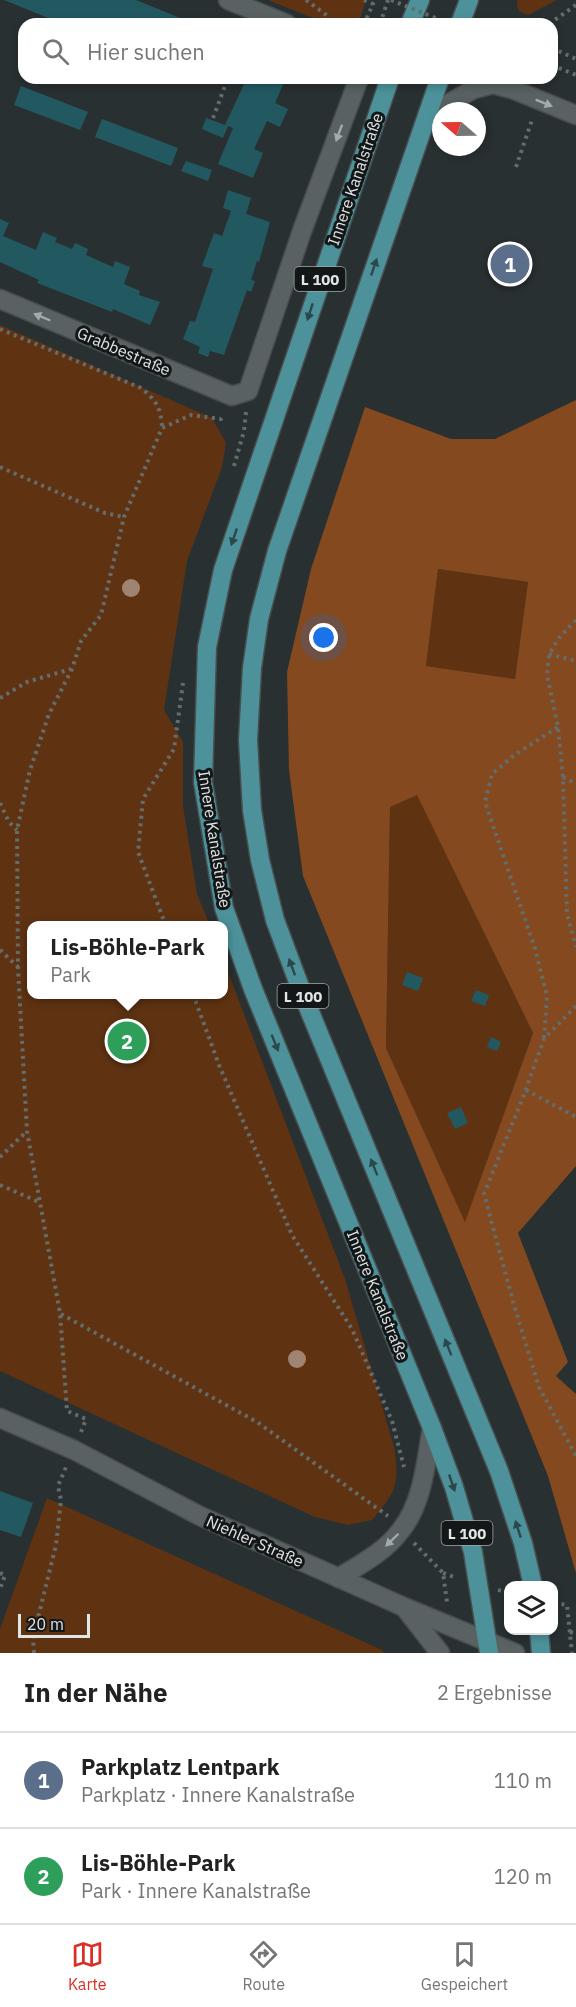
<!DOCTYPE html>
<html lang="de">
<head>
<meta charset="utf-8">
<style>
	:root { --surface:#fff; --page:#f6f6f6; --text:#222; --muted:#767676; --line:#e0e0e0; --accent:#d93025 }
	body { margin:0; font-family:"IBM Plex Sans",sans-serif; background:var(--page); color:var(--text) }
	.controls { position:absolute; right:18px; bottom:18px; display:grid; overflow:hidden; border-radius:12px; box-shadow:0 3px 9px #0003 }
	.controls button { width:54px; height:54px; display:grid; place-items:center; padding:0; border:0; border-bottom:2px solid var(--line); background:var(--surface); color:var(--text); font:30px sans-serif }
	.compass { position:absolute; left:432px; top:102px; width:54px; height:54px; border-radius:50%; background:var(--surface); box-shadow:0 3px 9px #0003; rotate:290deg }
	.scale { position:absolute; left:18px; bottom:15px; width:72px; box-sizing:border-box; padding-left:6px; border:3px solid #e0e5e5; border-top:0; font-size:16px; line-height:21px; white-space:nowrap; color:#e0e5e5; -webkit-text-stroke:4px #141718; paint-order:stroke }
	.you { position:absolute; left:324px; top:638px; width:21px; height:21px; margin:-15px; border:4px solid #fff; border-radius:50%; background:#1a73e8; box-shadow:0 0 0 9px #1a73e833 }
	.badge { display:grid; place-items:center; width:39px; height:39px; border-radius:50%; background:var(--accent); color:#fff; font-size:20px; font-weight:700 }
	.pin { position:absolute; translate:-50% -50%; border:3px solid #fff; box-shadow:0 2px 6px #0006 }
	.popup { position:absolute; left:27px; top:921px; width:201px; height:78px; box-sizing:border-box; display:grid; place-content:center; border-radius:12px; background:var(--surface); filter:drop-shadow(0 2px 4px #0005); font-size:20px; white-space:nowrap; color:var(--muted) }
	.popup b { font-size:22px; color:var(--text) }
	.popup::after { content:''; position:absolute; left:50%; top:100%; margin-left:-12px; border:12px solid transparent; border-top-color:var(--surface) }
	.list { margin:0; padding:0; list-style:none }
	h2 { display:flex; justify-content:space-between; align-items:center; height:78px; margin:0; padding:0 24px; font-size:26px }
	h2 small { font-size:20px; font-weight:400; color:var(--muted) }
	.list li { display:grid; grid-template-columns:39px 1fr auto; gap:18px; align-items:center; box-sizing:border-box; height:96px; padding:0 24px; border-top:2px solid var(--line) }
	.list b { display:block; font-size:22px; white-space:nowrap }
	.list p { margin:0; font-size:20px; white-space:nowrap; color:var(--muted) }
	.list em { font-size:20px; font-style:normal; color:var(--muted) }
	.icon { flex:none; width:33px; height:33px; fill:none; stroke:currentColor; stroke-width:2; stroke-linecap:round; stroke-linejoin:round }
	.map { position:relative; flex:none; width:576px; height:1653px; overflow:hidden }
	.search { position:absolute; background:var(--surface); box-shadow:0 3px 9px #0003; left:18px; right:18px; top:18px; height:66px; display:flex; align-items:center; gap:15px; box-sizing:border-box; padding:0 21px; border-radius:18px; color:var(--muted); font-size:22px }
	.sheet { height:270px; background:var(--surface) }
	nav { display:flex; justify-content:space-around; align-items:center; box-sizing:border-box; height:84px; border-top:2px solid var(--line); background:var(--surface); font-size:16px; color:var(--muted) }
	nav a { display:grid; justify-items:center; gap:3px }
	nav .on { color:var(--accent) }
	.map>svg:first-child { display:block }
</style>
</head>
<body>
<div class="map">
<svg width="576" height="1653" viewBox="0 0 576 1653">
	<rect width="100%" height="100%" fill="#293031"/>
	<g fill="#5f3312">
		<path d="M268,0H366L358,24H328Z"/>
		<path d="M518,0H557L528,15L519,11L517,6Z"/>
		<path d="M0,325L212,418L226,443L222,467L187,561L164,710L183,742V806L197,894L210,925L31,926V994H223V959L345,1279L394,1447C400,1484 396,1492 372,1520L348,1525L315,1517L0,1371Z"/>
		<path d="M438,569L528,582L515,679L426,666Z"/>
		<path d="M417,794L533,1033L465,1223L386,1048L390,806Z"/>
		<path d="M47,1498L382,1650L384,1653H0V1629Z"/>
	</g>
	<path fill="#84491e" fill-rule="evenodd" d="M576,400V1166L518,1233L568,1362L556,1376L576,1394V1573L548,1476L303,876L289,770L287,672L311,569L365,407L451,439H495ZM438,569L528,582L515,679L426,666ZM417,795L533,1033L465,1222L386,1048L390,807Z"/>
	<g fill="#225961">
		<path d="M4,0H136L195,24H77L70,21L68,24H63Z"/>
		<path d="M247,78H286L275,103L288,109L280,127L267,121L254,149L263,153L253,178L218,164L233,128L228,126L223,138L202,129L206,118L225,125Z"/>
		<path d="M21,86L88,112L80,130L14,105Z"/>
		<path d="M102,119L178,148L171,166L95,137Z"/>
		<path d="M186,161L212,170L208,181L181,171Z"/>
		<path d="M228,190L251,198L246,214L270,222L259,262L257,261L251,280L255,281L251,292L247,290L224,355L210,351L208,357L198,353L200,347L183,339L190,321L195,322L213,269L202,266L214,233L222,236L231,211L223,208Z"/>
		<path d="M0,219L9,223L3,236L36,250L43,232L57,238L55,242L72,249L75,243L88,249L86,255L113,267L115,261L130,267L124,284L140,291L139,295L160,302L150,325L113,309L112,312L37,283L39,280L0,262Z"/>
		<path d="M407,972L423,978L418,991L402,985Z"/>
		<path d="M476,990L489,995L485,1006L471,1001Z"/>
		<path d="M491,1037L501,1042L497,1051L487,1047Z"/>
		<path d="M461,1107L468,1123L455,1129L447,1113Z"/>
		<path d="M0,1491L33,1503L21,1537L0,1530Z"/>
	</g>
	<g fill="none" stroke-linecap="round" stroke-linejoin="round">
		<defs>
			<g id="minor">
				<path d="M228,0L287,24"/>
				<path d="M427,116L474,89L493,84L512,89L576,115"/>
				<path d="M0,299L232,396L248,391L302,231L359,78"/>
				<path d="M0,1418L74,1450L200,1516L404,1607L515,1653"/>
				<path d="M338,1578C360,1565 386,1551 401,1530C423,1503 426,1461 432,1428"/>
				<path d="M405,1608L440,1653"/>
			</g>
			<g id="major">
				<path d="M410,24L420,0"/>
				<path d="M460,24L469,0"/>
				<path d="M390,78L223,570L207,647L203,782L224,908L253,989L432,1428L454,1487L473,1552L489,1653"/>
				<path d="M440,78L277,551L259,619L252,668L248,740L252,810L260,860L275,920L303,995L499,1471L523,1543L533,1586"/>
				<path d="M539,1630L541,1653"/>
			</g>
		</defs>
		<use href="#minor" stroke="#474d4e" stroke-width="21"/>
		<use href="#major" stroke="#474d4e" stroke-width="21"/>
		<g stroke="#656c6c" stroke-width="4" stroke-dasharray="3 4.5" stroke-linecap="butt">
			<path d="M306,0L329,17L331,24"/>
			<path d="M364,0L373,4L364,24"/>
			<path d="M380,24L388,0"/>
			<path d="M549,24L576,5"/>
			<path d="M552,48L576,59"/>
			<path d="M552,65L576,75"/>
			<path d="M213,118L228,78"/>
			<path d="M516,167L532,120"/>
			<path d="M0,329L141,388C156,400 161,408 162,427"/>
			<path d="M234,466L244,431L246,412"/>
			<path d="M0,467L105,513L124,517"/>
			<path d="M576,620L559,638L549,654L547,675L558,727L563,777L567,914L576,947"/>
			<path d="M549,654L576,661"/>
			<path d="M0,698L27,682L71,669"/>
			<path d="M563,777L576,784"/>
			<path d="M0,803L9,822L17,830"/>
			<path d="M166,926L138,852L143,799L174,749L183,683"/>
			<path d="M0,950L18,967"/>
			<path d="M193,994L219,1065L292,1235L352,1329L392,1421L404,1467"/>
			<path d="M576,1006L544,1039L523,1097L484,1194L514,1305L539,1387L576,1456"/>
			<path d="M544,1038L547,996L535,949L485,802L492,774L513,756L558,727"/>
			<path d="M526,1090L576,1117"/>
			<path d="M0,1157L27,1131"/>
			<path d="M0,1185L39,1202"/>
			<path d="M61,1314L257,1422L388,1516"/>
			<path d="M81,1432L86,1419L67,1411L60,1313L27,1131L18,968L17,830L30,770L49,714L72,669L81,641L101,615L124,517L162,428L191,415L221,419L224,414"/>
			<path d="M414,1543L443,1573L447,1602"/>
			<path d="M0,1573L5,1575L0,1589"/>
			<path d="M443,1573L457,1578"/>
			<path d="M498,1590L508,1592"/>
			<path d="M554,1603L567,1605L572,1653"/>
			<path d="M570,1632L576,1634"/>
			<path d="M34,1653L33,1638L56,1545L61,1500L58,1486L66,1467"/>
		</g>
		<use href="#minor" stroke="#596162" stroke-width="18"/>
		<use href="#major" stroke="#4d929b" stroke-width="18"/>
		<path stroke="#656c6c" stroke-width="4" stroke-dasharray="3 4.5" stroke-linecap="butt" d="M391,0L450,24"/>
	</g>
	<g fill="#9f8471">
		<circle cx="131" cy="588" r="9"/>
		<circle cx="297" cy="1359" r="9"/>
	</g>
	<defs><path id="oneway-solid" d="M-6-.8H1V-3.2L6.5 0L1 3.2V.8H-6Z" transform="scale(1.5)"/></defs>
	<g fill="#a3aaaa">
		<use href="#oneway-solid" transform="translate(544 103) rotate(22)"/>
		<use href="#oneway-solid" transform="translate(339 133) rotate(110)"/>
		<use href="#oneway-solid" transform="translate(42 317) rotate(-157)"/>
		<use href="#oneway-solid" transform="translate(392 1540) rotate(136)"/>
	</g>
	<g fill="#2b484c">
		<use href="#oneway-solid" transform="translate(374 267) rotate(-71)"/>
		<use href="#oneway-solid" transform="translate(310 312) rotate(108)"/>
		<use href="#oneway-solid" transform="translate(234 537) rotate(109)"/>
		<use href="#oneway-solid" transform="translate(292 967) rotate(-110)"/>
		<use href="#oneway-solid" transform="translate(275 1043) rotate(68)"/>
		<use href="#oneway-solid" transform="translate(374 1167) rotate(-112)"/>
		<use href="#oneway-solid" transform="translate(448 1347) rotate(-112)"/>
		<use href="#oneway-solid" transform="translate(452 1483) rotate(71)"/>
		<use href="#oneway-solid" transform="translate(518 1529) rotate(-108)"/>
	</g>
	<g text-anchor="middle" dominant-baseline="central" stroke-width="6" stroke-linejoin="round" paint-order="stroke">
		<g fill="#141718" stroke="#a3a7a8" stroke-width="1.5">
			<rect x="294.5" y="267" width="51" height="24" rx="4.5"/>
			<rect x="277.5" y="984" width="51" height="24" rx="4.5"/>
			<rect x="441.5" y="1521" width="51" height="24" rx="4.5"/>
		</g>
		<g font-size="15" font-weight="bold" fill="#e0e5e5">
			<text x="320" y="279">L 100</text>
			<text x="303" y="996">L 100</text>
			<text x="467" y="1533">L 100</text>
		</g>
		<g font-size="16" fill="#e0e5e5" stroke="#141718">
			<text transform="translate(355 179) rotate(-71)">Innere Kanalstraße</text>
			<text transform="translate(124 351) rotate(23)">Grabbestraße</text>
			<text transform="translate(215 839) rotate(81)">Innere Kanalstraße</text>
			<text transform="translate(378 1295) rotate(68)">Innere Kanalstraße</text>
			<text transform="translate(255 1541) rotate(24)">Niehler Straße</text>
		</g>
	</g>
</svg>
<div class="controls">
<button><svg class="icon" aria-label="layers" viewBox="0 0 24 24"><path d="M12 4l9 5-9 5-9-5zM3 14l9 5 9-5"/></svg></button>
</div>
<svg class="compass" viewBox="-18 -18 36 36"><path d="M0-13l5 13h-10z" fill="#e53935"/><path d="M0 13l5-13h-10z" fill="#767676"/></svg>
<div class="scale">20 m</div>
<div class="you"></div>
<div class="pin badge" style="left:510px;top:264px;background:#5c6f8a">1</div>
<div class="pin badge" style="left:127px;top:1041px;background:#2e9e5b">2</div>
<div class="popup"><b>Lis-Böhle-Park</b>Park</div>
<div class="search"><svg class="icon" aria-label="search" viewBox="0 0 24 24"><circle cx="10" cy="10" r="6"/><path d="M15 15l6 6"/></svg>Hier suchen</div>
</div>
<section class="sheet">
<h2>In der Nähe<small>2 Ergebnisse</small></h2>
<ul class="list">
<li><span class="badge" style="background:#5c6f8a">1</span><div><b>Parkplatz Lentpark</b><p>Parkplatz · Innere Kanalstraße</p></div><em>110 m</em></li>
<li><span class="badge" style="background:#2e9e5b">2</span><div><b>Lis-Böhle-Park</b><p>Park · Innere Kanalstraße</p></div><em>120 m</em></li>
</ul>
</section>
<nav>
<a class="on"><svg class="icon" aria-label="map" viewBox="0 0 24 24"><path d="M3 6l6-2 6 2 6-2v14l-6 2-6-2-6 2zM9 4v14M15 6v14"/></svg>Karte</a>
<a><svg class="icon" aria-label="directions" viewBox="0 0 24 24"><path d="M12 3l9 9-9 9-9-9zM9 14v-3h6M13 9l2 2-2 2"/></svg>Route</a>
<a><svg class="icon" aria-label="saved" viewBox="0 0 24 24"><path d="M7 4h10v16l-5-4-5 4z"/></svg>Gespeichert</a>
</nav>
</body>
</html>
